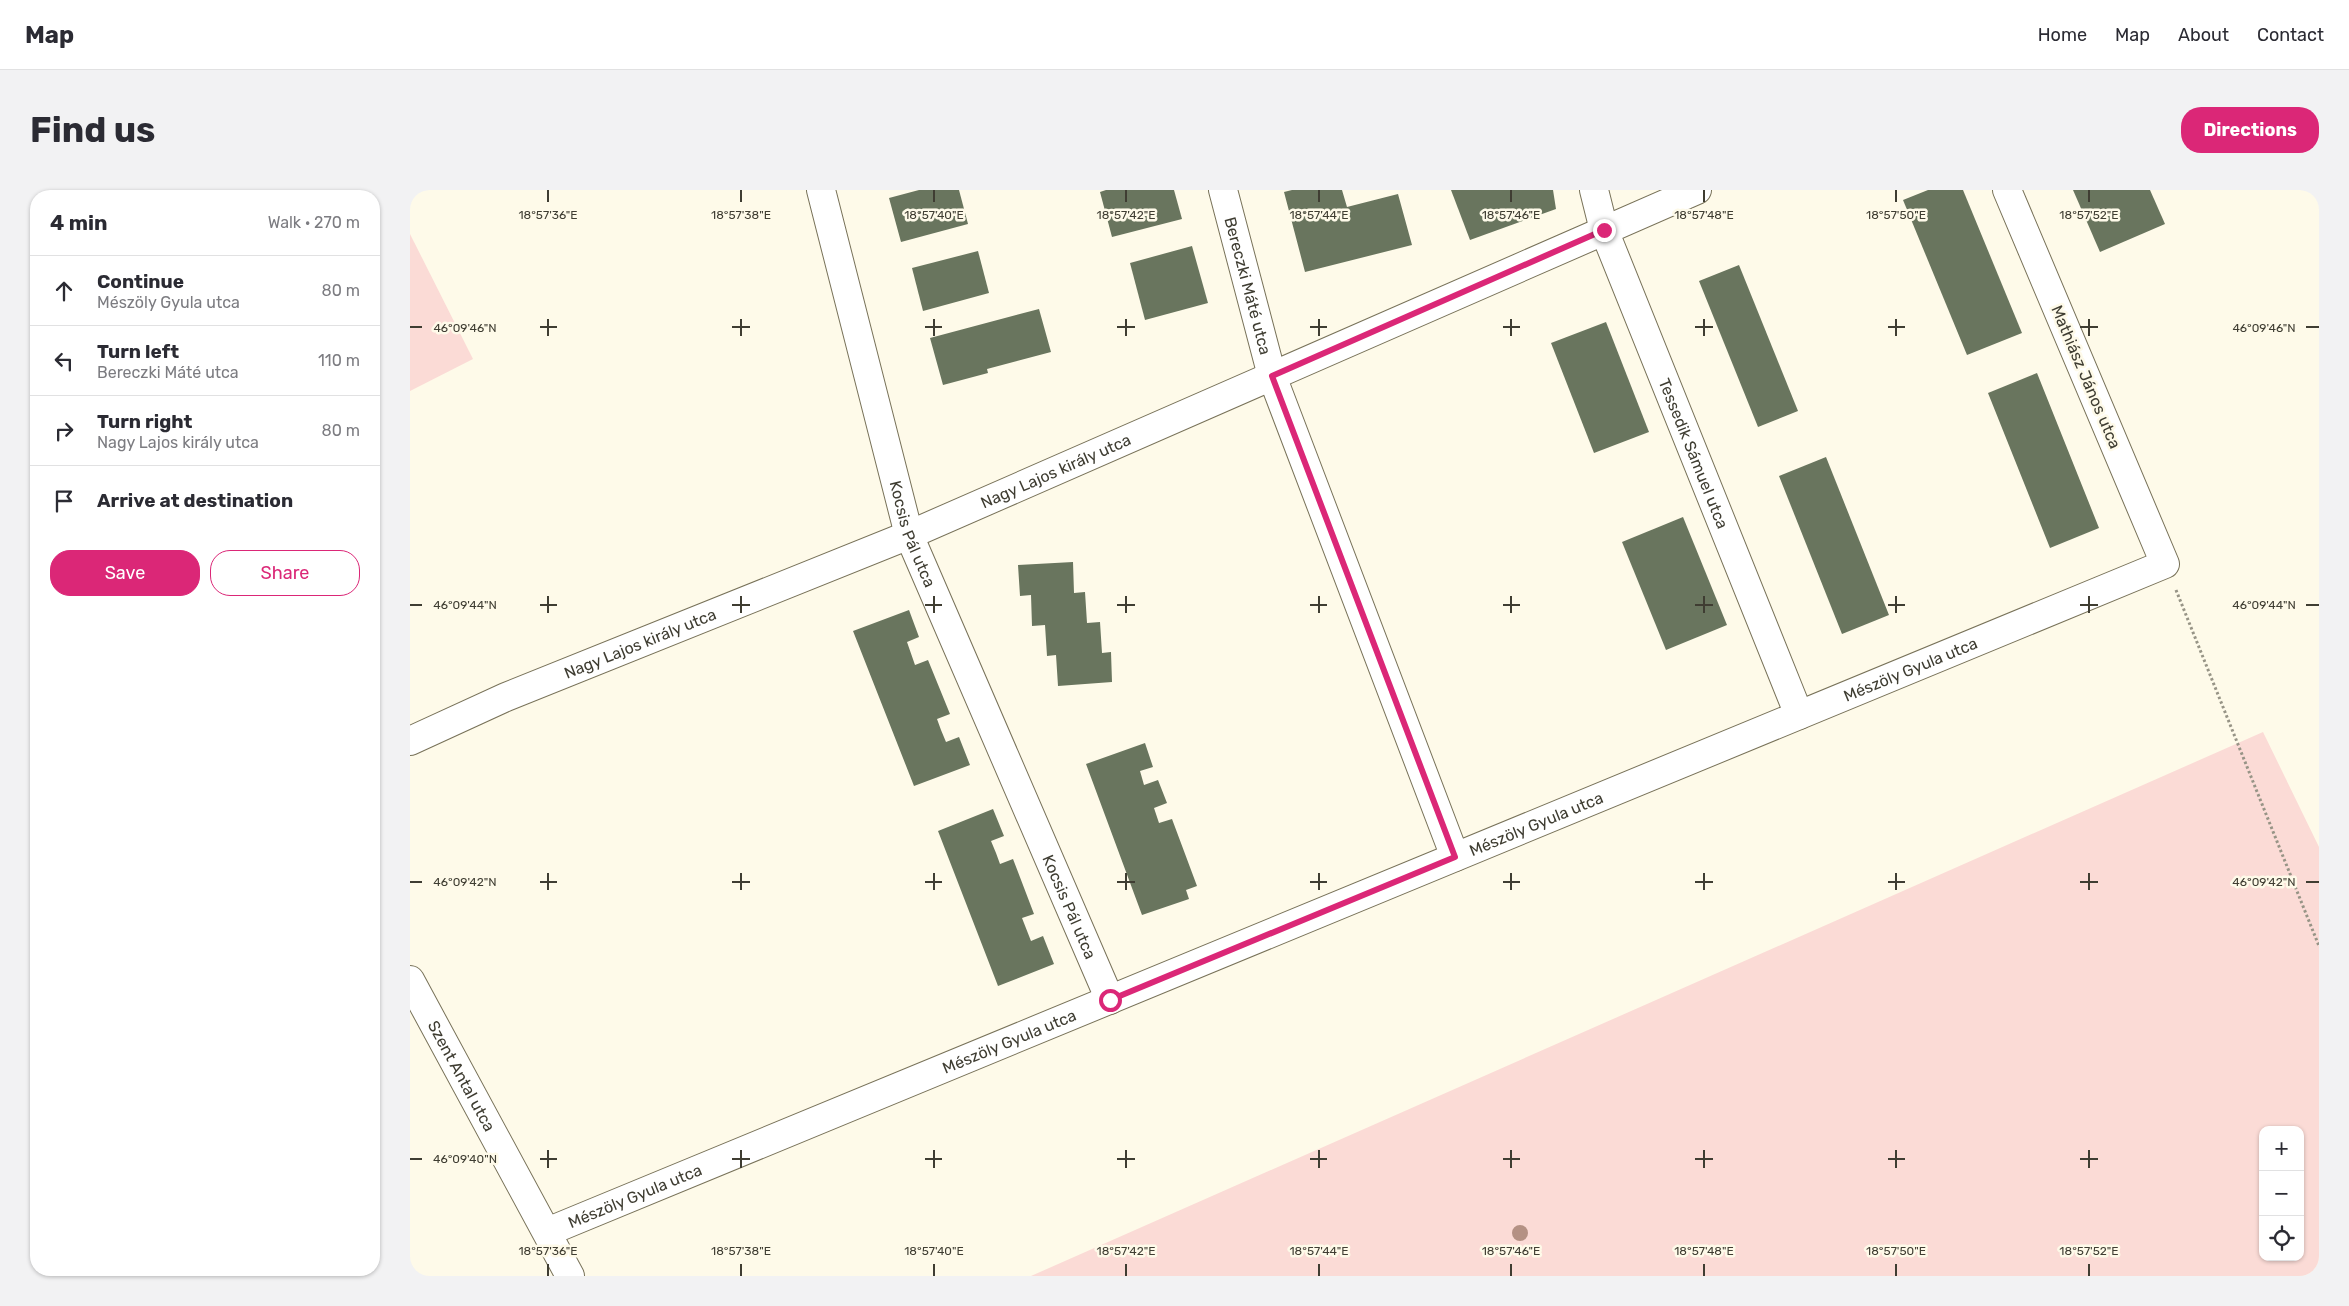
<!DOCTYPE html>
<html lang="en">
<head>
<meta charset="utf-8">
<style>
	:root { --surface:#fff; --page:#f2f2f3; --text:#2b2b33; --muted:#7c7c81; --line:#e1e1e2; --accent:#db2777 }
	body { margin:0; font-family:Rubik,sans-serif; background:var(--page); color:var(--text) }
	.controls { position:absolute; right:15px; bottom:15px; display:grid; overflow:hidden; border-radius:10px; box-shadow:0 1px 4px #0004 }
	.controls button { width:45px; height:45px; display:grid; place-items:center; padding:0; border:0; border-bottom:1px solid var(--line); background:var(--surface); color:var(--text); font:25px sans-serif }
	.stop { position:absolute; width:15px; height:15px; margin:-11px; border:4px solid #db2777; border-radius:50%; background:#fff }
	.stop.end { background:#db2777; border-color:#fff; box-shadow:0 1px 5px #0008 }
	.list { margin:0; padding:0; list-style:none }
	h2 { display:flex; justify-content:space-between; align-items:center; height:65px; margin:0; padding:0 20px; font-size:21px }
	h2 small { font-size:16px; font-weight:400; color:var(--muted) }
	.list li { display:grid; grid-template-columns:32px 1fr auto; gap:15px; align-items:center; box-sizing:border-box; height:70px; padding:0 20px; border-top:1px solid var(--line) }
	.list b { display:block; font-size:19px; white-space:nowrap }
	.list p { margin:0; font-size:16px; white-space:nowrap; color:var(--muted) }
	.list em { font-size:16px; font-style:normal; color:var(--muted) }
	.actions { display:flex; gap:10px; padding:15px 20px }
	.actions a { flex:1; padding:11px 0; border:1px solid var(--accent); border-radius:20px; text-align:center; font-size:18px; color:var(--accent) }
	.actions .main { background:var(--accent); color:#fff }
	.icon { flex:none; width:28px; height:28px; fill:none; stroke:currentColor; stroke-width:2; stroke-linecap:round; stroke-linejoin:round }
	.map { position:relative; flex:none; width:1909px; height:1086px; overflow:hidden; border-radius:20px }
	header { display:flex; align-items:center; gap:30px; box-sizing:border-box; height:70px; padding:0 25px; background:var(--surface); border-bottom:1px solid var(--line) }
	header strong { font-size:24px }
	nav { display:flex; gap:28px; margin-inline-start:auto; font-size:18px }
	.intro { display:flex; align-items:center; justify-content:space-between; box-sizing:border-box; height:120px; padding:0 30px }
	h1 { margin:0; font-size:35px }
	.button { padding:12px 22px; border-radius:20px; background:var(--accent); color:#fff; font-size:18px; font-weight:700 }
	main { display:flex; gap:30px; padding:0 30px }
	aside { flex:1; background:var(--surface); border-radius:20px; box-shadow:0 1px 4px #0004 }
	.map>svg:first-child { display:block }
</style>
</head>
<body>
<header>
<strong>Map</strong>
<nav><a>Home</a><a>Map</a><a>About</a><a>Contact</a></nav>
</header>
<div class="intro"><h1>Find us</h1><a class="button">Directions</a></div>
<main>
<aside>
<h2>4 min<small>Walk · 270 m</small></h2>
<ul class="list">
<li><svg class="icon" aria-label="ahead" viewBox="0 0 24 24"><path d="M12 20V5M6 11l6-6 6 6"/></svg><div><b>Continue</b><p>Mészöly Gyula utca</p></div><em>80 m</em></li>
<li><svg class="icon" aria-label="left" viewBox="0 0 24 24"><path d="M17 20v-9H6M10 6l-5 5 5 5"/></svg><div><b>Turn left</b><p>Bereczki Máté utca</p></div><em>110 m</em></li>
<li><svg class="icon" aria-label="right" viewBox="0 0 24 24"><path d="M7 20v-9h11M14 6l5 5-5 5"/></svg><div><b>Turn right</b><p>Nagy Lajos király utca</p></div><em>80 m</em></li>
<li><svg class="icon" aria-label="arrive" viewBox="0 0 24 24"><path d="M6 21V4h12l-3 4 3 4H6"/></svg><div><b>Arrive at destination</b></div></li>
</ul>
<div class="actions"><a class="main">Save</a><a>Share</a></div>
</aside>
<div class="map">
<svg width="1909" height="1086" viewBox="0 0 1909 1086">
	<rect width="100%" height="100%" fill="#fefae9"/>
	<g fill="#fbdbd6" fill-rule="evenodd">
		<path d="M0,44L63,169L0,201Z"/>
		<path d="M1853,542L1909,657V1086H621ZM1853,940H1890V1067H1853Z"/>
	</g>
	<g fill="#69755e">
		<path d="M509,0H549L558,34L491,52L479,8Z"/>
		<path d="M696,0H764L772,29L702,47L690,2Z"/>
		<path d="M882,0H932L937,17L988,4L1002,55L895,82L874,2Z"/>
		<path d="M1041,0H1143L1146,19L1060,50Z"/>
		<path d="M1518,0H1553L1612,143L1557,165L1493,10Z"/>
		<path d="M1663,0H1740L1755,34L1690,62Z"/>
		<path d="M782,56L798,113L735,130L720,73Z"/>
		<path d="M568,61L579,103L513,121L502,78Z"/>
		<path d="M1329,75L1388,221L1348,237L1289,91Z"/>
		<path d="M629,119L641,162L577,179L578,183L533,195L520,148Z"/>
		<path d="M1196,132L1239,242L1184,263L1141,153Z"/>
		<path d="M1627,183L1689,338L1640,358L1578,203Z"/>
		<path d="M1416,267L1479,425L1432,444L1369,286Z"/>
		<path d="M1273,327L1317,435L1256,460L1212,352Z"/>
		<path d="M663,372L664,403L675,402L677,433L690,432L692,463L701,462L702,492L648,496L646,465L637,466L635,435L622,436L621,405L610,406L608,375Z"/>
		<path d="M499,420L509,447L497,452L505,475L518,470L540,524L527,529L531,540L536,552L549,547L560,575L504,596L443,441Z"/>
		<path d="M735,553L743,577L730,581L734,595L748,590L757,613L744,618L749,633L762,629L787,696L776,700L779,709L732,725L676,574Z"/>
		<path d="M583,619L594,646L581,651L586,663L590,674L603,669L624,724L612,728L621,751L633,746L644,774L588,796L528,641Z"/>
	</g>
	<g fill="none" stroke-linecap="round" stroke-linejoin="round">
		<defs>
			<g id="minor">
				<path id="s1" d="M411,0L499,345L700,810"/>
				<path id="s2" d="M813,0L862,186L1045,667"/>
				<path id="s3" d="M1184,0L1194,40L1389,525"/>
				<path id="s4" d="M0,551L96,507L499,345L1287,0"/>
				<path id="s5" d="M0,790L160,1086"/>
				<path id="s6" d="M137,1042L1755,374L1597,0"/>
			</g>
		</defs>
		<use href="#minor" stroke="#787259" stroke-width="30"/>
		<path stroke="#979486" stroke-width="3" stroke-dasharray="2.5 2.5" stroke-linecap="butt" d="M1766,400L1909,756"/>
		<use href="#minor" stroke="#fff" stroke-width="28"/>
	</g>
	<circle fill="#b49184" cx="1110" cy="1043" r="8"/>
	<g fill="none" stroke-linecap="round" stroke-linejoin="round">
		<path stroke="#db2777" stroke-width="6" d="M700,810L1045,667L862,186L1194,40"/>
	</g>
	<path fill="none" stroke="#3f3d32" stroke-width="2" d="M138,0V12M331,0V12M524,0V12M716,0V12M909,0V12M1101,0V12M1294,0V12M1486,0V12M1679,0V12M138,129V146M331,129V146M524,129V146M716,129V146M909,129V146M1101,129V146M1294,129V146M1486,129V146M1679,129V146M0,137H12M130,137H147M322,137H340M515,137H532M707,137H725M900,137H917M1093,137H1110M1285,137H1303M1478,137H1495M1670,137H1688M1896,137H1909M138,406V423M331,406V423M524,406V423M716,406V423M909,406V423M1101,406V423M1294,406V423M1486,406V423M1679,406V423M0,415H12M130,415H147M322,415H340M515,415H532M707,415H725M900,415H917M1093,415H1110M1285,415H1303M1478,415H1495M1670,415H1688M1896,415H1909M138,683V700M331,683V700M524,683V700M716,683V700M909,683V700M1101,683V700M1294,683V700M1486,683V700M1679,683V700M0,692H12M130,692H147M322,692H340M515,692H532M707,692H725M900,692H917M1093,692H1110M1285,692H1303M1478,692H1495M1670,692H1688M1896,692H1909M138,960V978M331,960V978M524,960V978M716,960V978M909,960V978M1101,960V978M1294,960V978M1486,960V978M1679,960V978M0,969H12M130,969H147M322,969H340M515,969H532M707,969H725M900,969H917M1093,969H1110M1285,969H1303M1478,969H1495M1670,969H1688M138,1074V1086M331,1074V1086M524,1074V1086M716,1074V1086M909,1074V1086M1101,1074V1086M1294,1074V1086M1486,1074V1086M1679,1074V1086"/>
	<g text-anchor="middle" dominant-baseline="central" stroke-width="5" stroke-linejoin="round" paint-order="stroke">
		<g font-size="16" fill="#3f3d32" stroke="#fefae9">
			<text stroke="none"><textPath href="#s2" startOffset="99">Bereczki Máté utca</textPath></text>
			<text transform="translate(1676 187) rotate(67)">Mathiász János utca</text>
			<text stroke="none"><textPath href="#s3" startOffset="282">Tessedik Sámuel utca</textPath></text>
			<text stroke="none"><textPath href="#s4" startOffset="700">Nagy Lajos király utca</textPath></text>
			<text stroke="none"><textPath href="#s1" startOffset="356">Kocsis Pál utca</textPath></text>
			<text stroke="none"><textPath href="#s4" startOffset="250">Nagy Lajos király utca</textPath></text>
			<text stroke="none"><textPath href="#s6" startOffset="1475">Mészöly Gyula utca</textPath></text>
			<text stroke="none"><textPath href="#s6" startOffset="1070">Mészöly Gyula utca</textPath></text>
			<text stroke="none"><textPath href="#s1" startOffset="761">Kocsis Pál utca</textPath></text>
			<text stroke="none"><textPath href="#s6" startOffset="500">Mészöly Gyula utca</textPath></text>
			<text stroke="none"><textPath href="#s5" startOffset="109">Szent Antal utca</textPath></text>
			<text stroke="none"><textPath href="#s6" startOffset="95">Mészöly Gyula utca</textPath></text>
		</g>
	</g>
	<g font-size="12" text-anchor="middle" fill="#3f3d32" stroke="#fefae9" stroke-width="5" stroke-linejoin="round" paint-order="stroke">
		<text x="138" y="29">18°57'36"E</text>
		<text x="331" y="29">18°57'38"E</text>
		<text x="524" y="29">18°57'40"E</text>
		<text x="716" y="29">18°57'42"E</text>
		<text x="909" y="29">18°57'44"E</text>
		<text x="1101" y="29">18°57'46"E</text>
		<text x="1294" y="29">18°57'48"E</text>
		<text x="1486" y="29">18°57'50"E</text>
		<text x="1679" y="29">18°57'52"E</text>
		<text x="55" y="142">46°09'46"N</text>
		<text x="1854" y="142">46°09'46"N</text>
		<text x="55" y="419">46°09'44"N</text>
		<text x="1854" y="419">46°09'44"N</text>
		<text x="55" y="696">46°09'42"N</text>
		<text x="1854" y="696">46°09'42"N</text>
		<text x="55" y="973">46°09'40"N</text>
		<text x="138" y="1065">18°57'36"E</text>
		<text x="331" y="1065">18°57'38"E</text>
		<text x="524" y="1065">18°57'40"E</text>
		<text x="716" y="1065">18°57'42"E</text>
		<text x="909" y="1065">18°57'44"E</text>
		<text x="1101" y="1065">18°57'46"E</text>
		<text x="1294" y="1065">18°57'48"E</text>
		<text x="1486" y="1065">18°57'50"E</text>
		<text x="1679" y="1065">18°57'52"E</text>
	</g>
</svg>
<div class="controls">
<button>+</button>
<button>−</button>
<button><svg class="icon" aria-label="locate" viewBox="0 0 24 24"><circle cx="12" cy="12" r="6"/><path d="M12 2v4M12 18v4M2 12h4M18 12h4"/></svg></button>
</div>
<div class="stop" style="left:700px;top:810px"></div>
<div class="stop end" style="left:1194px;top:40px"></div>
</div>
</main>
</body>
</html>
